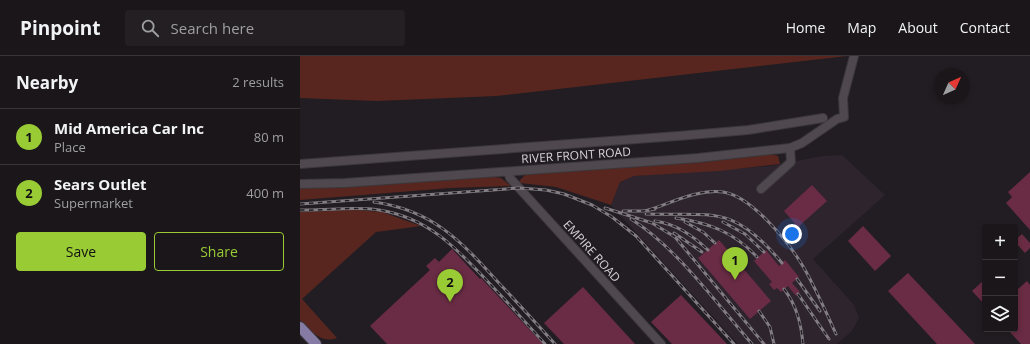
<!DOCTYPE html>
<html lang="en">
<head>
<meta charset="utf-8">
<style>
	:root { --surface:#1a161a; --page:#231f23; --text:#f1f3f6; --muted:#9f9fa2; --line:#383539; --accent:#99cb35 }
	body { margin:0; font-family:"Open Sans",sans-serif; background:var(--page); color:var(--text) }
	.controls { position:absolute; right:12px; bottom:12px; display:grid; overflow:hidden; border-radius:4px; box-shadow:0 2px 6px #0003 }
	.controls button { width:36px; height:36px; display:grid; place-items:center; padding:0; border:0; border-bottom:1px solid var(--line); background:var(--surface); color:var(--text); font:20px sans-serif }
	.compass { position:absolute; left:634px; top:12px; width:36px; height:36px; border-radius:50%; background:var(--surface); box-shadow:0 2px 6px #0003; rotate:45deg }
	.you { position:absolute; left:492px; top:178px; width:14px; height:14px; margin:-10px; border:3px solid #fff; border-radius:50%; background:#1a73e8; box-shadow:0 0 0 6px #1a73e833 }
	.badge { display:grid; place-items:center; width:26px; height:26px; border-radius:50%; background:var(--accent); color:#111; font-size:13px; font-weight:700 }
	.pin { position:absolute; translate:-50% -33px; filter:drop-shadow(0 1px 2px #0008) }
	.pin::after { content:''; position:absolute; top:21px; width:14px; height:12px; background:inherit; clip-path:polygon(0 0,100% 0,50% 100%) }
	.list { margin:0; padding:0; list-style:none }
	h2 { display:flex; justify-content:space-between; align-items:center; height:52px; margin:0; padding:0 16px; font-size:17px }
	h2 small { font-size:13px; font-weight:400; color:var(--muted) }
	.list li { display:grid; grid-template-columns:26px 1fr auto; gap:12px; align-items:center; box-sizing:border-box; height:56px; padding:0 16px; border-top:1px solid var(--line) }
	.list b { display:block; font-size:15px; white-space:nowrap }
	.list p { margin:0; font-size:13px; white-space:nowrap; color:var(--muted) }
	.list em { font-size:13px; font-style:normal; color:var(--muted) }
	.actions { display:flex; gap:8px; padding:12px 16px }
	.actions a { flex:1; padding:9px 0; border:1px solid var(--accent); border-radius:4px; text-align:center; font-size:14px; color:var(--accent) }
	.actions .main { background:var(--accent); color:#111 }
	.icon { flex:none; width:22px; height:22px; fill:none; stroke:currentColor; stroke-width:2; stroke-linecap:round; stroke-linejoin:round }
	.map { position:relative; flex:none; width:730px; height:288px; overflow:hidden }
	header { display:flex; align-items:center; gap:24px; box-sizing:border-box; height:56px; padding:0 20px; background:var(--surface); border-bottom:1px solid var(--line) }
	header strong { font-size:19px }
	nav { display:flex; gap:22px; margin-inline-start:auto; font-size:14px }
	.search { width:280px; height:36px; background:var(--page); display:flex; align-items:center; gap:10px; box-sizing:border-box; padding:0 14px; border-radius:4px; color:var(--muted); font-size:15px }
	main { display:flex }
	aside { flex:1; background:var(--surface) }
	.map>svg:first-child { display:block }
</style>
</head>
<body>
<header>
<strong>Pinpoint</strong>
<div class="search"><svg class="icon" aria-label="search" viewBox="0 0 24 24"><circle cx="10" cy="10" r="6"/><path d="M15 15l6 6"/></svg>Search here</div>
<nav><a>Home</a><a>Map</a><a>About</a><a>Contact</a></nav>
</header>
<main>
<aside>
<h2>Nearby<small>2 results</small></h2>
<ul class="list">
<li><span class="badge">1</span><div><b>Mid America Car Inc</b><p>Place</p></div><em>80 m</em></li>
<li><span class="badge">2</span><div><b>Sears Outlet</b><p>Supermarket</p></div><em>400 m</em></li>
</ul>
<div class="actions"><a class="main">Save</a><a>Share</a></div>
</aside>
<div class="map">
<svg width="730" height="288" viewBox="0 0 730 288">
	<rect width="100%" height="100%" fill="#221d22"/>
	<path fill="#2e242e" d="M542,99L585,139L513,203L554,249L559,262L552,275L537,288H438L311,149L320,126L334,120L471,110L522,100Z"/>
	<g fill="#58261f">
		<path d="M0,0H547L196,40L77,45L0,42Z"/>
		<path d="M469,98L478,100L480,108L419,115L334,120L320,126L311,149L256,131L220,127L219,125L226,118Z"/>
		<path d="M188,120L201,122L211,130L150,132L0,144V131Z"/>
		<path d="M55,154L82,156L121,170L76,176L2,243L37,282C21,288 11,275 0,264V156Z"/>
	</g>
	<g fill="#692c44">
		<path d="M730,116V174L706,147L712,141L708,136Z"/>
		<path d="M512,129L527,145L498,171L484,155Z"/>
		<path d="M563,170L591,200L575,215L548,185Z"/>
		<path d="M722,178L730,187V192L725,197L715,186V184Z"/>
		<path d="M419,184L471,245L450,263L398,202Z"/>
		<path d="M152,193L180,223L181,222L243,288H87L70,270L130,214L126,210L135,202L139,206Z"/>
		<path d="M466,194L479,210L485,204L499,221L492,227L500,236L496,240L488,230L481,236L477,232L474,234L469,228L472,226L454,205Z"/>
		<path d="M608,217L675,288H637L588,235Z"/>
		<path d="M685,223V249L672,235Z"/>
		<path d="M727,225L730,229V288H721L707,273H715V231L717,234Z"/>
		<path d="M283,231L335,288H264L244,267Z"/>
		<path d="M381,239L427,288H372L351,266Z"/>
	</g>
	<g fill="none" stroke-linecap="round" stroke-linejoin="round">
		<defs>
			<g id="minor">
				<path d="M0,108L378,80L448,74L523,62"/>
				<path d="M208,116L210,122L219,132L361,288"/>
				<path d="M0,128L45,127L398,102L490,92L502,87L537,63L544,61L543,42L554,0"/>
				<path d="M461,133L491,106L490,92"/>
			</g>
			<path id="major" d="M0,271L16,288"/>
		</defs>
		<use href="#minor" stroke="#3b373b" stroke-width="10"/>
		<use href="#major" stroke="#3b373b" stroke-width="12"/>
		<use href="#minor" stroke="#4f494f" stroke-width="8"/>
		<use href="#major" stroke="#857ba4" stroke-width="10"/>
		<defs>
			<g id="rail">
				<path d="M74,146C132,154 160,184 197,225C217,246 236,267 255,288"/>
				<path d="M0,148L219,132L246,134L264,138L292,149L312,161L336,180L434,288"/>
				<path d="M305,152L352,167L375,181L464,288"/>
				<path d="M0,154C26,155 52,150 79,154C130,162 158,194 192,230C210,249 228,269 245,288"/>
				<path d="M349,154C373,146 398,133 423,136C452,140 490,188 504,212C516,233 526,256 536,278"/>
				<path d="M323,155H343L355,153"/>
				<path d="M346,158C415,160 433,148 482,207"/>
				<path d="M376,162C409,167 434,176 457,201"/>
				<path d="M331,163C376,191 417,248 452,288"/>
				<path d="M355,165C376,168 392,179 408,194"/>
				<path d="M385,166L403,176L415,187"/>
				<path d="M423,166L445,178L464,196"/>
				<path d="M374,177L402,196"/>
				<path d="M497,223L520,255"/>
				<path d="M484,233C497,250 501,268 503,288"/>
				<path d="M498,238L529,283"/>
				<path d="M459,255L470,271L474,288"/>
			</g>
		</defs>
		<use href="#rail" stroke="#827d82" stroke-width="3"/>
		<use href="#rail" stroke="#221d22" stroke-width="1.5" stroke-dasharray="4.5" stroke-linecap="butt"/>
	</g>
	<g text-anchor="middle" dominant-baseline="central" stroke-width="3.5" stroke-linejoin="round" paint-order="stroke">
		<g font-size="12" fill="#d4d0d4" stroke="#221d22">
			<text transform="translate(276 99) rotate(-4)">RIVER FRONT ROAD</text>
			<text transform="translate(292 195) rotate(48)">EMPIRE ROAD</text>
		</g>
	</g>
</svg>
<div class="controls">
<button>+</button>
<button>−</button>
<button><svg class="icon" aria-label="layers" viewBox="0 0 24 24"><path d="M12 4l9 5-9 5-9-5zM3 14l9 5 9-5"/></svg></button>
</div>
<svg class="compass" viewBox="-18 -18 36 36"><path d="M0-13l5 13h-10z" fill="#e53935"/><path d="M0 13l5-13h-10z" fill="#9f9fa2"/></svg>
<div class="you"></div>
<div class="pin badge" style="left:435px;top:224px">1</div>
<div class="pin badge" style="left:150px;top:246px">2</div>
</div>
</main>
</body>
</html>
